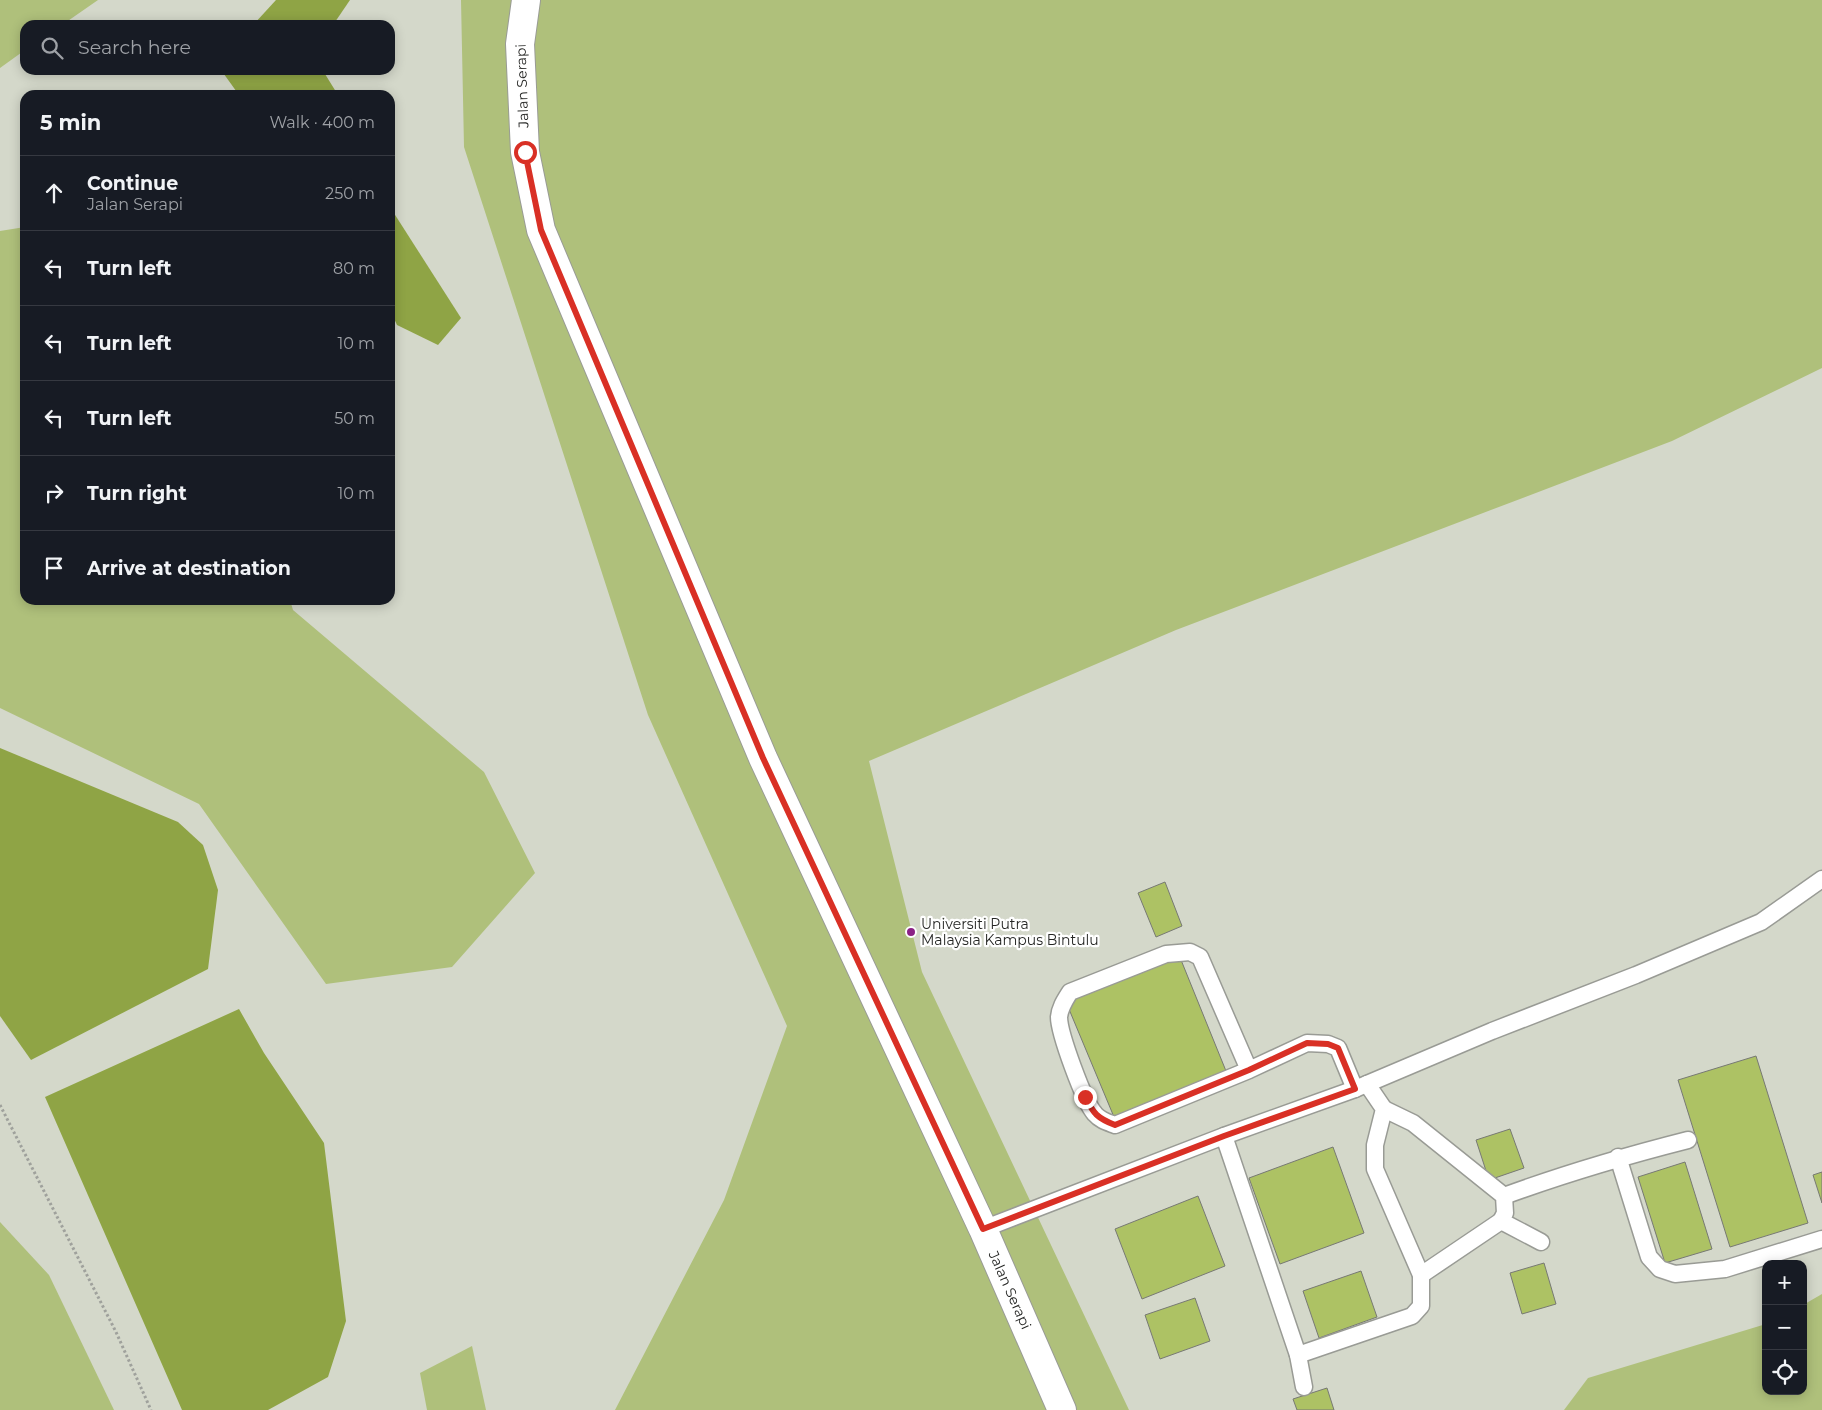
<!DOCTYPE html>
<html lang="en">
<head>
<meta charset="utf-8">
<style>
	:root { --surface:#171b24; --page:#20242c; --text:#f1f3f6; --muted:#9ea1a6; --line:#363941 }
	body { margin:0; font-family:Montserrat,sans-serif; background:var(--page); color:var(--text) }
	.controls { position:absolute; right:15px; bottom:15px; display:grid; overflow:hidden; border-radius:10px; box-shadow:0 2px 12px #0003 }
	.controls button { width:45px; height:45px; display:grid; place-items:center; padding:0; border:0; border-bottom:1px solid var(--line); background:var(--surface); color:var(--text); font:25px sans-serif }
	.stop { position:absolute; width:15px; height:15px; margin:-11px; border:4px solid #d93025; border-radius:50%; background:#fff }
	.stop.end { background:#d93025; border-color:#fff; box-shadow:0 1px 5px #0008 }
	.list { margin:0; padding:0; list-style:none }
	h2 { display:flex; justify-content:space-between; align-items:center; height:65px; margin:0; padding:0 20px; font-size:21px }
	h2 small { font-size:16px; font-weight:400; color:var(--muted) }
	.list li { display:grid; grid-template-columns:32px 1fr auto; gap:15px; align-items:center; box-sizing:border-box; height:75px; padding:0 20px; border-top:1px solid var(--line) }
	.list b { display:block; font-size:19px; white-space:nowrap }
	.list p { margin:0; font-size:16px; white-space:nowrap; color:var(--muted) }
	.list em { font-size:16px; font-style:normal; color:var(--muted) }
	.icon { flex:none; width:28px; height:28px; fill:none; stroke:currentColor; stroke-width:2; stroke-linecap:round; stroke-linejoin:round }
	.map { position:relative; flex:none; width:1822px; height:1410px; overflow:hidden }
	.search { position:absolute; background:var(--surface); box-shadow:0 2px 12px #0003; left:20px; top:20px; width:375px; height:55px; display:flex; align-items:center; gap:12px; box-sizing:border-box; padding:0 18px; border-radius:15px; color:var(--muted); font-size:19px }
	.panel { position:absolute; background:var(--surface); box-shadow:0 2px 12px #0003; left:20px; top:90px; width:375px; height:515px; border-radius:15px }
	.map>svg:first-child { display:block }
</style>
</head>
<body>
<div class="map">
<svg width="1822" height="1410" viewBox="0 0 1822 1410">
	<rect width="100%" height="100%" fill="#e1e3dc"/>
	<path fill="#d4d8ca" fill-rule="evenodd" d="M0,0H1822V1410H0ZM25,25H390V70H25ZM25,95H390V600H25ZM1766,1264H1803V1391H1766Z"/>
	<g fill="#afc07b">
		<path d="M0,0H98L62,25H25V50L0,68Z"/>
		<path d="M461,0H1822V368L1672,441L1176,630L869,761L922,972L1129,1410H615L724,1200L787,1026L648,715L464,147Z"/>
		<path d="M25,227V600H290L293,610L484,772L535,873L452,967L326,984L199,804L0,708V231Z"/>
		<path d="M0,1222L49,1275L114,1410H0Z"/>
		<path d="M1822,1294V1410H1564L1588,1378L1766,1324V1391H1803V1305Z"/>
		<path d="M472,1346L486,1410H427L420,1373Z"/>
	</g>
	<g fill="#8fa445">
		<path d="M276,0H350L333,25H253Z"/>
		<path d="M221,70H325V74L338,95H239Z"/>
		<path d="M390,207L461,318L438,345L397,325L390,310Z"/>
		<path d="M0,748L178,822L203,845L218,890L208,969L31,1060L0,1016Z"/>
		<path d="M239,1009L264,1053L324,1143L346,1321L328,1377L268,1410H182L45,1097Z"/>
	</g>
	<g fill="#adc264" stroke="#777973">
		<path d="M1165,882L1182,926L1156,937L1138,893Z"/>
		<path d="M1179,955L1226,1071L1114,1117L1066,1002Z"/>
		<path d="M1756,1056L1808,1223L1730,1247L1678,1080Z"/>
		<path d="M1510,1129L1524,1168L1489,1180L1476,1140Z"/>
		<path d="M1333,1147L1364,1233L1280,1264L1249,1178Z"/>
		<path d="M1685,1162L1712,1249L1665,1263L1638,1177Z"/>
		<path d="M1822,1172V1203L1813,1175Z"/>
		<path d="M1198,1196L1225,1266L1142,1299L1115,1229Z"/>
		<path d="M1544,1263L1556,1304L1522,1314L1510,1273Z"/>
		<path d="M1361,1271L1377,1317L1319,1338L1303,1291Z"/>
		<path d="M1195,1298L1210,1341L1160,1359L1145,1315Z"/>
		<path d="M1327,1388L1334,1410H1297L1293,1399Z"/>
	</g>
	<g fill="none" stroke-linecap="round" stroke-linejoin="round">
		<defs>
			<g id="service">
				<path d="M1249,1070L1200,957L1190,952L1166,954L1070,992C1065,1000 1060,1007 1059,1017C1059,1033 1084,1102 1095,1114C1100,1120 1107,1122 1115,1125L1249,1070L1307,1043L1328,1044L1338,1048L1355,1089"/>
				<path d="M1384,1109L1413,1123L1504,1196L1505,1213L1501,1221L1541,1242"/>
				<path d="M1224,1136L1298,1355L1304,1387"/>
				<path d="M1618,1157L1649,1257L1660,1269L1675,1274L1725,1269L1822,1239"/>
				<path d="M1504,1196C1564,1174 1625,1156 1688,1140"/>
				<path d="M983,1229L1224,1136L1355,1089L1492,1031L1636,975L1761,922L1822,879"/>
				<path d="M1421,1275L1501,1221"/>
				<path d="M1298,1355L1412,1316L1421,1306V1275L1375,1169V1145L1384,1109L1367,1084"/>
			</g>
			<path id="minor" d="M526,0L520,44L525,152L541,230L763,758L983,1229L1062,1410"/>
		</defs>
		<use href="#service" stroke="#999b95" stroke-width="19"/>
		<use href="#minor" stroke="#999b95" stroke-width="30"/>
		<path stroke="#9fa19c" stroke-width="3" stroke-dasharray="2.5 2.5" stroke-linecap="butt" d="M0,1105L116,1332L151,1410"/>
		<use href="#service" stroke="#fff" stroke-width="16"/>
		<use href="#minor" stroke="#fff" stroke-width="28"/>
	</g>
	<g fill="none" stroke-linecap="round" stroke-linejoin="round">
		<path stroke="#d93025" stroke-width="6" d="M525,152L541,230L763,758L983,1229L1224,1136L1355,1089L1338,1048L1328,1044L1307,1043L1249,1070L1115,1125C1097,1118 1094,1114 1085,1097"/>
	</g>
	<circle fill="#8b2186" stroke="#fff" stroke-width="2" cx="911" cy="932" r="5"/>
	<g text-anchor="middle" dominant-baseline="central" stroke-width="4.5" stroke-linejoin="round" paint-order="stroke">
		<g font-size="14" fill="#252624" stroke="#fff">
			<text transform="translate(522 86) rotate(-92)">Jalan Serapi</text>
			<text transform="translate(1010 1290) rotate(66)">Jalan Serapi</text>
		</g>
		<g font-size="14" fill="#252624" stroke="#fff" text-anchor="start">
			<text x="921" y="924">Universiti Putra<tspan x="921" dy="16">Malaysia Kampus Bintulu</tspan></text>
		</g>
	</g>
</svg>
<div class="controls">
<button>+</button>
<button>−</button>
<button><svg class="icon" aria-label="locate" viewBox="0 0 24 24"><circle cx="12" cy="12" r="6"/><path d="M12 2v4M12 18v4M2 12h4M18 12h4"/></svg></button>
</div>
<div class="stop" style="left:525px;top:152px"></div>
<div class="stop end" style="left:1085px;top:1097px"></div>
<div class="search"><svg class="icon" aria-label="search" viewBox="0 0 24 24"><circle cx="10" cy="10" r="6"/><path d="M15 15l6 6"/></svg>Search here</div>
<section class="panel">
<h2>5 min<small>Walk · 400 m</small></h2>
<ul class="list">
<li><svg class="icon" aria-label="ahead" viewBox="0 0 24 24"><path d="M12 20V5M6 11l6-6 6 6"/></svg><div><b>Continue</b><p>Jalan Serapi</p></div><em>250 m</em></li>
<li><svg class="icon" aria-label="left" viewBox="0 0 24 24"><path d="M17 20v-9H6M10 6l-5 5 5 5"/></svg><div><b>Turn left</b></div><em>80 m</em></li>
<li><svg class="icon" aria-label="left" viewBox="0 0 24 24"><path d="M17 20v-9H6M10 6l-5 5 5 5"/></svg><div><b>Turn left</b></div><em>10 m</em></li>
<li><svg class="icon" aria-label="left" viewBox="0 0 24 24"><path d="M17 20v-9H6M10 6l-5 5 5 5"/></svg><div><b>Turn left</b></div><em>50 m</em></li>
<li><svg class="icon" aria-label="right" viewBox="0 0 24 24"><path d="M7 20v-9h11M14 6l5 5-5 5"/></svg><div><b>Turn right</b></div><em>10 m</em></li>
<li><svg class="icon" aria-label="arrive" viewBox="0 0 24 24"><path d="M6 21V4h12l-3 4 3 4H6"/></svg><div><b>Arrive at destination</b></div></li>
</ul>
</section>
</div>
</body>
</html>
